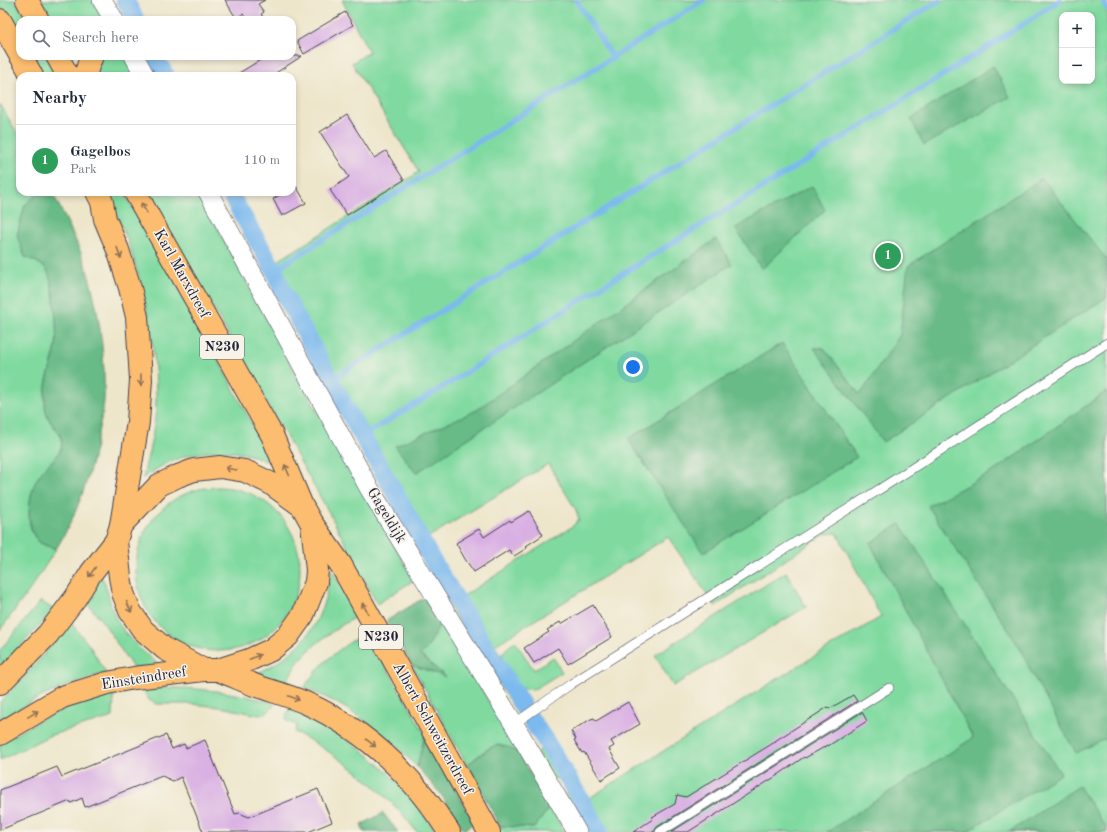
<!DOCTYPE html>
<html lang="en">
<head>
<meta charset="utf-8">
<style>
	:root { --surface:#fff; --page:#f6f6f7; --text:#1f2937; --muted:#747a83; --line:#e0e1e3; --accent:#ea580c }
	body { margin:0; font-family:"Old Standard TT",serif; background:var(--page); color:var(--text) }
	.controls { position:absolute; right:12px; top:12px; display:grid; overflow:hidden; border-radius:8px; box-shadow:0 2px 6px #0003 }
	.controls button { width:36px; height:36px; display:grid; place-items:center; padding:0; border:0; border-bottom:1px solid var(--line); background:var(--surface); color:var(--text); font:20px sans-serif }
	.you { position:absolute; left:633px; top:367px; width:14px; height:14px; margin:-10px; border:3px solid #fff; border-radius:50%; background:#1a73e8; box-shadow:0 0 0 6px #1a73e833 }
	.badge { display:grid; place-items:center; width:26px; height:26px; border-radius:50%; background:var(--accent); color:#fff; font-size:13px; font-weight:700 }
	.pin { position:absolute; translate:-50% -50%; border:2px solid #fff; box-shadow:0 1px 4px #0006 }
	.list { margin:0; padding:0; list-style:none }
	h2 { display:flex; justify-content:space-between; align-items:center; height:52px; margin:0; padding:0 16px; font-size:17px }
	h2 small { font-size:13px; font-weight:400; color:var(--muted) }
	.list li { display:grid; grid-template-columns:26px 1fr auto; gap:12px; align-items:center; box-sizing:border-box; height:72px; padding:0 16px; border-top:1px solid var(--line) }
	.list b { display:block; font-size:15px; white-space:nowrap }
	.list p { margin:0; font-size:13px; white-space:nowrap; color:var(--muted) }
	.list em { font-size:13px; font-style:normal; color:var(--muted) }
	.icon { flex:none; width:22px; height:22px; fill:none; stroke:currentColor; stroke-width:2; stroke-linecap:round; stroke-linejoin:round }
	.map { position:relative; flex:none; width:1107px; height:832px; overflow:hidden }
	.search { position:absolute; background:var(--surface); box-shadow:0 2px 6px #0003; left:16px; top:16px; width:280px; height:44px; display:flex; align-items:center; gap:10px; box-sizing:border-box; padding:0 14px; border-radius:12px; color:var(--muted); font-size:15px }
	.panel { position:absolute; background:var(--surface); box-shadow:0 2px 6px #0003; left:16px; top:72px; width:280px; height:124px; border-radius:12px }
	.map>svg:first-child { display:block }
</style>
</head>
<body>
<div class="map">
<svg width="1107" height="832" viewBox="0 0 1107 832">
	<rect width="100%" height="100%" fill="#f7f3e8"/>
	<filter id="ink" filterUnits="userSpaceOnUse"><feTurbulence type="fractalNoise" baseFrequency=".025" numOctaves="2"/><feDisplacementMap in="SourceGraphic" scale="8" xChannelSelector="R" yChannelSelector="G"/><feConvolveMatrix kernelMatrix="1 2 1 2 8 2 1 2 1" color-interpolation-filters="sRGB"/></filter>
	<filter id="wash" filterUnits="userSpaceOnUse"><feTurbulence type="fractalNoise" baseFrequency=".012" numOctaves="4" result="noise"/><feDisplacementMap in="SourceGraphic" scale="16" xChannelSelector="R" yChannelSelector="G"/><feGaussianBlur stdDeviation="0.9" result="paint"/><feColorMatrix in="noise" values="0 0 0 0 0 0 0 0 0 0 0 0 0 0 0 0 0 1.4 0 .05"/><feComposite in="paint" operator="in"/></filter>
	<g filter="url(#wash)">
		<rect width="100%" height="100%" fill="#eee6cb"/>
		<g fill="#80daa0" stroke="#517e6e" fill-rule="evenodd">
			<path d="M0,0H15L27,20H20V41L0,6Z"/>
			<path d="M38,0H94L103,17V20H50Z"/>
			<path d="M342,0H1107V832H601L583,802L793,669L881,617L837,533L825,534L715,606L668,537L487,650L457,600L573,526L579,519L576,510L548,464L419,543L357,440L265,269L419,172L352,63L369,52ZM1062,15H1092V81H1062Z"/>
			<path d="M28,56H47L59,76H40Z"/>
			<path d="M100,56H125L136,76H96Z"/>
			<path d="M0,104L20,138V192H44L34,197L25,257C32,260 41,263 46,269C54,278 58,333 56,346C53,364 44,382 45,400C45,404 45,410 47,415C50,425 62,432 62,444C61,454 51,461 45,468C32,486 20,524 39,542C43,545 51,547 56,549L31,588L0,630Z"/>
			<path d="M105,192H124L191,309L270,458L265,461C238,447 199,449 172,461C162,465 152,472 143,478C148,454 156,428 156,403C157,348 145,291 127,239C121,223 113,207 105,192Z"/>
			<path d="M148,192H198L291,365L414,580L377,604L331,516Z"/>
			<circle cx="218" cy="569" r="82"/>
			<path d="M330,570H332L357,616C335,629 315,642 298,662C293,669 290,677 285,683L262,675L260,672C306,649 325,620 330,570Z"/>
			<path d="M786,572L806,607L673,686L655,655Z"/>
			<path d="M101,577L103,579C105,584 107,589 108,594C110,600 110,606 113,612C122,634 139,649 157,663V665L133,668L105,625L87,603Z"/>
			<path d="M452,598L523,711L517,713L446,601Z"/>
			<path d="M41,601L54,610L0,668V650Z"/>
			<path d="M441,621L519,753C491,739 489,748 467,765L412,665L445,676L420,655L428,647Z"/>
			<path d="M71,623L89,645L106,673L74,683L38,698L0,720V702L20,682Z"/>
			<path d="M366,632L425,734L417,767C385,734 348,704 304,688C320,662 340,648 366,632Z"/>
			<path d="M515,641L534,670L553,657L562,672L533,690L518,688L504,665L502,653Z"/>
			<path d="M162,688C200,687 235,693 271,702L274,705L272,708L266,714L259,715L220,707L192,704H157L149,700L145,693V689Z"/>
			<path d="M114,695L113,717L51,735L0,760V744C38,720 69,702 114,695Z"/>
			<path d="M289,709C329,726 366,749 396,781C411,796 424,815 436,832H417C384,789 342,757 295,732L297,725L287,721L286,718Z"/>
			<path d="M543,746L562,778L559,779L553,778L537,753Z"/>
			<path d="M569,788L595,832H587L565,795Z"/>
			<path d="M550,807L565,832H503L500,826L534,828Z"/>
		</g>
		<g fill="#68ba86" stroke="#456e60">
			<path d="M993,66L1010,97L924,145L911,119Z"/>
			<path d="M1042,178L1107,260V297L883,442L814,348H824L860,395L900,335L908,266Z"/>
			<path d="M812,186L825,210L762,269L735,228Z"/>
			<path d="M44,192H52C63,213 74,235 83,258C98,300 106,356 104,401C103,410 101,419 99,428C92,470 79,512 56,549C50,547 43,545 39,542C24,528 28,491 39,476C46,465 60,457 62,444C63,433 51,425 47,415C45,411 45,405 45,400C44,382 53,364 56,346C58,333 54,278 46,269C41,263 32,260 25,257L17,236L20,223L25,205L34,197Z"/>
			<path d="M716,239L732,264L416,473L395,446L475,411Z"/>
			<path d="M782,343L857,457L703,553L628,439Z"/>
			<path d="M1107,391V738L1076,753L1030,670L1023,653L928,506L994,471Z"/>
			<path d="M900,524L1061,774L966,832H827L973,738L870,543Z"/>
			<path d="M425,597L441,621L428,647L420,655L446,677L412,665L386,621Z"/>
			<path d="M425,734L474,823L464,830L440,793L417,767Z"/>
			<path d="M498,745L508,747L519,753L550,807L534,828L500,826L467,765L491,747Z"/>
			<path d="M1079,786L1107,830V832H1009Z"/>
			<path d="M383,813L398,832H364L361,825Z"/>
		</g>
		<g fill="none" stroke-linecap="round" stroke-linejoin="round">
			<g stroke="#7bb9ee" stroke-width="5.5">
				<path d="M576,0L613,58"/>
				<path d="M1102,0L1107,8"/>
				<path d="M274,270L704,0"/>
				<path d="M331,380L940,0"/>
				<path d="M362,436C443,389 521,337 601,287C754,192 909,99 1060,0"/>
			</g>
			<g stroke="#7bb9ee" stroke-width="18">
				<path d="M125,0L136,20"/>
				<path d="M155,56L166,76"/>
				<path d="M229,192L274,270L283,292L342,401L402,505L432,560L532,721L547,743L600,832"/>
			</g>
		</g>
		<g id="blocks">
			<g fill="#d9b0e3">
				<path d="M225,0H265L258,4L264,12L261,14L265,20H247L243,14L236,18Z"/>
				<path d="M345,12L353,25L304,54L297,41Z"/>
				<path d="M267,56H302L271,76H234Z"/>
				<path d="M347,115L374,158L386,151L404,180L347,215L330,190L349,177L320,132Z"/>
				<path d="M296,186L306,203L282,216L273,199L285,192H292V188Z"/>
				<path d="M529,511L543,535L526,546L527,548L514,556L509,550L474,572L465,559L456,543L479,529L484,537L510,520L511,522Z"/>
				<path d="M593,605L612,637L568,664L558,648L534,663L524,648L549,632L547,630L560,622L561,624Z"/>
				<path d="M853,695L857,701L657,827L654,832H633L653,819L652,817L675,804L677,795L686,797L775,742V741L828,707L829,709Z"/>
				<path d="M628,702L640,724L611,741L614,746L609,749L610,751L620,768L601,780L584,752L582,753L574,740L576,739L571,731L591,719L594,718L596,721Z"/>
				<path d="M862,712L867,721L856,728L828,746V745L805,758L804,757L778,775L688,832H671Z"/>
				<path d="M166,735L172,749L184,744L186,748L205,740L235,814L239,813L249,817L318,789L332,822L308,832H203L181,777L173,781L162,776L85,807L82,798L71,803L70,801L0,830V790L57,767L62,777Z"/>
			</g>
		</g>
	</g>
	<g filter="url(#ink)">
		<use href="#blocks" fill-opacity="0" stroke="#413f51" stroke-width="1"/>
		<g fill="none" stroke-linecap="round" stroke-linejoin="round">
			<defs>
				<g id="service">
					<path d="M514,724L571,684L891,482L1107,343"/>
					<path d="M660,832L889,688"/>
				</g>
				<g id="minor">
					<path d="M102,0L114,20"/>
					<path d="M134,56L145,76"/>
					<path d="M208,192L369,488L514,724L577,832"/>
				</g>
				<g id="primary">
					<path d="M0,683L48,634L76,597L91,573L116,541"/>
					<path d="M0,734L62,697L107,683L134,678L204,670"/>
				</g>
				<g id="trunk">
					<path d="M27,0L38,20"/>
					<path d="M0,20L20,55"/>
					<path d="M21,56L32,76"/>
					<path d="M57,56L68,76"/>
					<path d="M85,76L89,63L92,56"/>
					<path d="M97,192L102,202L105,219L118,250L130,288L137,317L141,380L138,422L121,525"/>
					<path d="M135,192L272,435L302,506L312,524L317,570L316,582L309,600L303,615L288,636L271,650L249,660L218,670H204L165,649L143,630L130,611L123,593L120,577L116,541L121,525L159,485L178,476L194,470L220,467L245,471L270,483L302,506"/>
					<path d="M313,525L341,565L489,832"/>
					<path d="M218,670C231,675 244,681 257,686C274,692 290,696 306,703C366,730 414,777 449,832"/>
				</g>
			</defs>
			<use href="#service" stroke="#413f51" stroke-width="10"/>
			<use href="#minor" stroke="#413f51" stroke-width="20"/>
			<use href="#primary" stroke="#413f51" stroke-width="24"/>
			<use href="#trunk" stroke="#413f51" stroke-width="24"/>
			<use href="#service" stroke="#fff" stroke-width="9"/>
			<use href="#minor" stroke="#fff" stroke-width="19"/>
			<use href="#primary" stroke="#fcbd6f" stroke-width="22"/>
			<use href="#trunk" stroke="#fcbd6f" stroke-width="22"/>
		</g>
		<defs><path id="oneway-shaft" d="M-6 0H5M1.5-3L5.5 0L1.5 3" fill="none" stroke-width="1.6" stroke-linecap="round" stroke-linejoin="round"/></defs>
		<g stroke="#8f7055">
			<use href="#oneway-shaft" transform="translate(144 208) rotate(-119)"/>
			<use href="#oneway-shaft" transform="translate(119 253) rotate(71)"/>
			<use href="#oneway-shaft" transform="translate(141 380) rotate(90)"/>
			<use href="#oneway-shaft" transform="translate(231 469) rotate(-171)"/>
			<use href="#oneway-shaft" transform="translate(287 470) rotate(-113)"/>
			<use href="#oneway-shaft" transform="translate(92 572) rotate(125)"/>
			<use href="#oneway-shaft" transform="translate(129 607) rotate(66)"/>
			<use href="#oneway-shaft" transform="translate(365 608) rotate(-119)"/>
			<use href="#oneway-shaft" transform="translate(255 657) rotate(-23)"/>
			<use href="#oneway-shaft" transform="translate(294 698) rotate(22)"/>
			<use href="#oneway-shaft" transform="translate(33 714) rotate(-31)"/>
			<use href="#oneway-shaft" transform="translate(371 743) rotate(38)"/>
		</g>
	</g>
	<g text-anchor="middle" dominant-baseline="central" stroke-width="3" stroke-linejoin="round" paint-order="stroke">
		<g fill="#f7f3e8" stroke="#62616f" stroke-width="1">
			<rect x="200" y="335" width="44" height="24" rx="3"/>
			<rect x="359" y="625" width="44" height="24" rx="3"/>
		</g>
		<g font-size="14" font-weight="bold" fill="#22223b">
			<text x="222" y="347">N230</text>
			<text x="381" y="637">N230</text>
		</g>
		<g font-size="15" fill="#22223b" stroke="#f7f3e8">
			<text transform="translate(181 274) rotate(61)">Karl Marxdreef</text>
			<text transform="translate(386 516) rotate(59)">Gageldijk</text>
			<text transform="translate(144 679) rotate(-9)">Einsteindreef</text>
			<text transform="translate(432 729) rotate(61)">Albert Schweitzerdreef</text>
		</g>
	</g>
</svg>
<div class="controls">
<button>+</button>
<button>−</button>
</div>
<div class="you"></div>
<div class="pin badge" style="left:888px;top:256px;background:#2e9e5b">1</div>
<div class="search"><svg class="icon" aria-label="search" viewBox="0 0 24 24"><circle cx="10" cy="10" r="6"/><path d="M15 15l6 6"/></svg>Search here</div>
<section class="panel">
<h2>Nearby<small></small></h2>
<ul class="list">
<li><span class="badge" style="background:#2e9e5b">1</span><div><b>Gagelbos</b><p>Park</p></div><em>110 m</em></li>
</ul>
</section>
</div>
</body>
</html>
